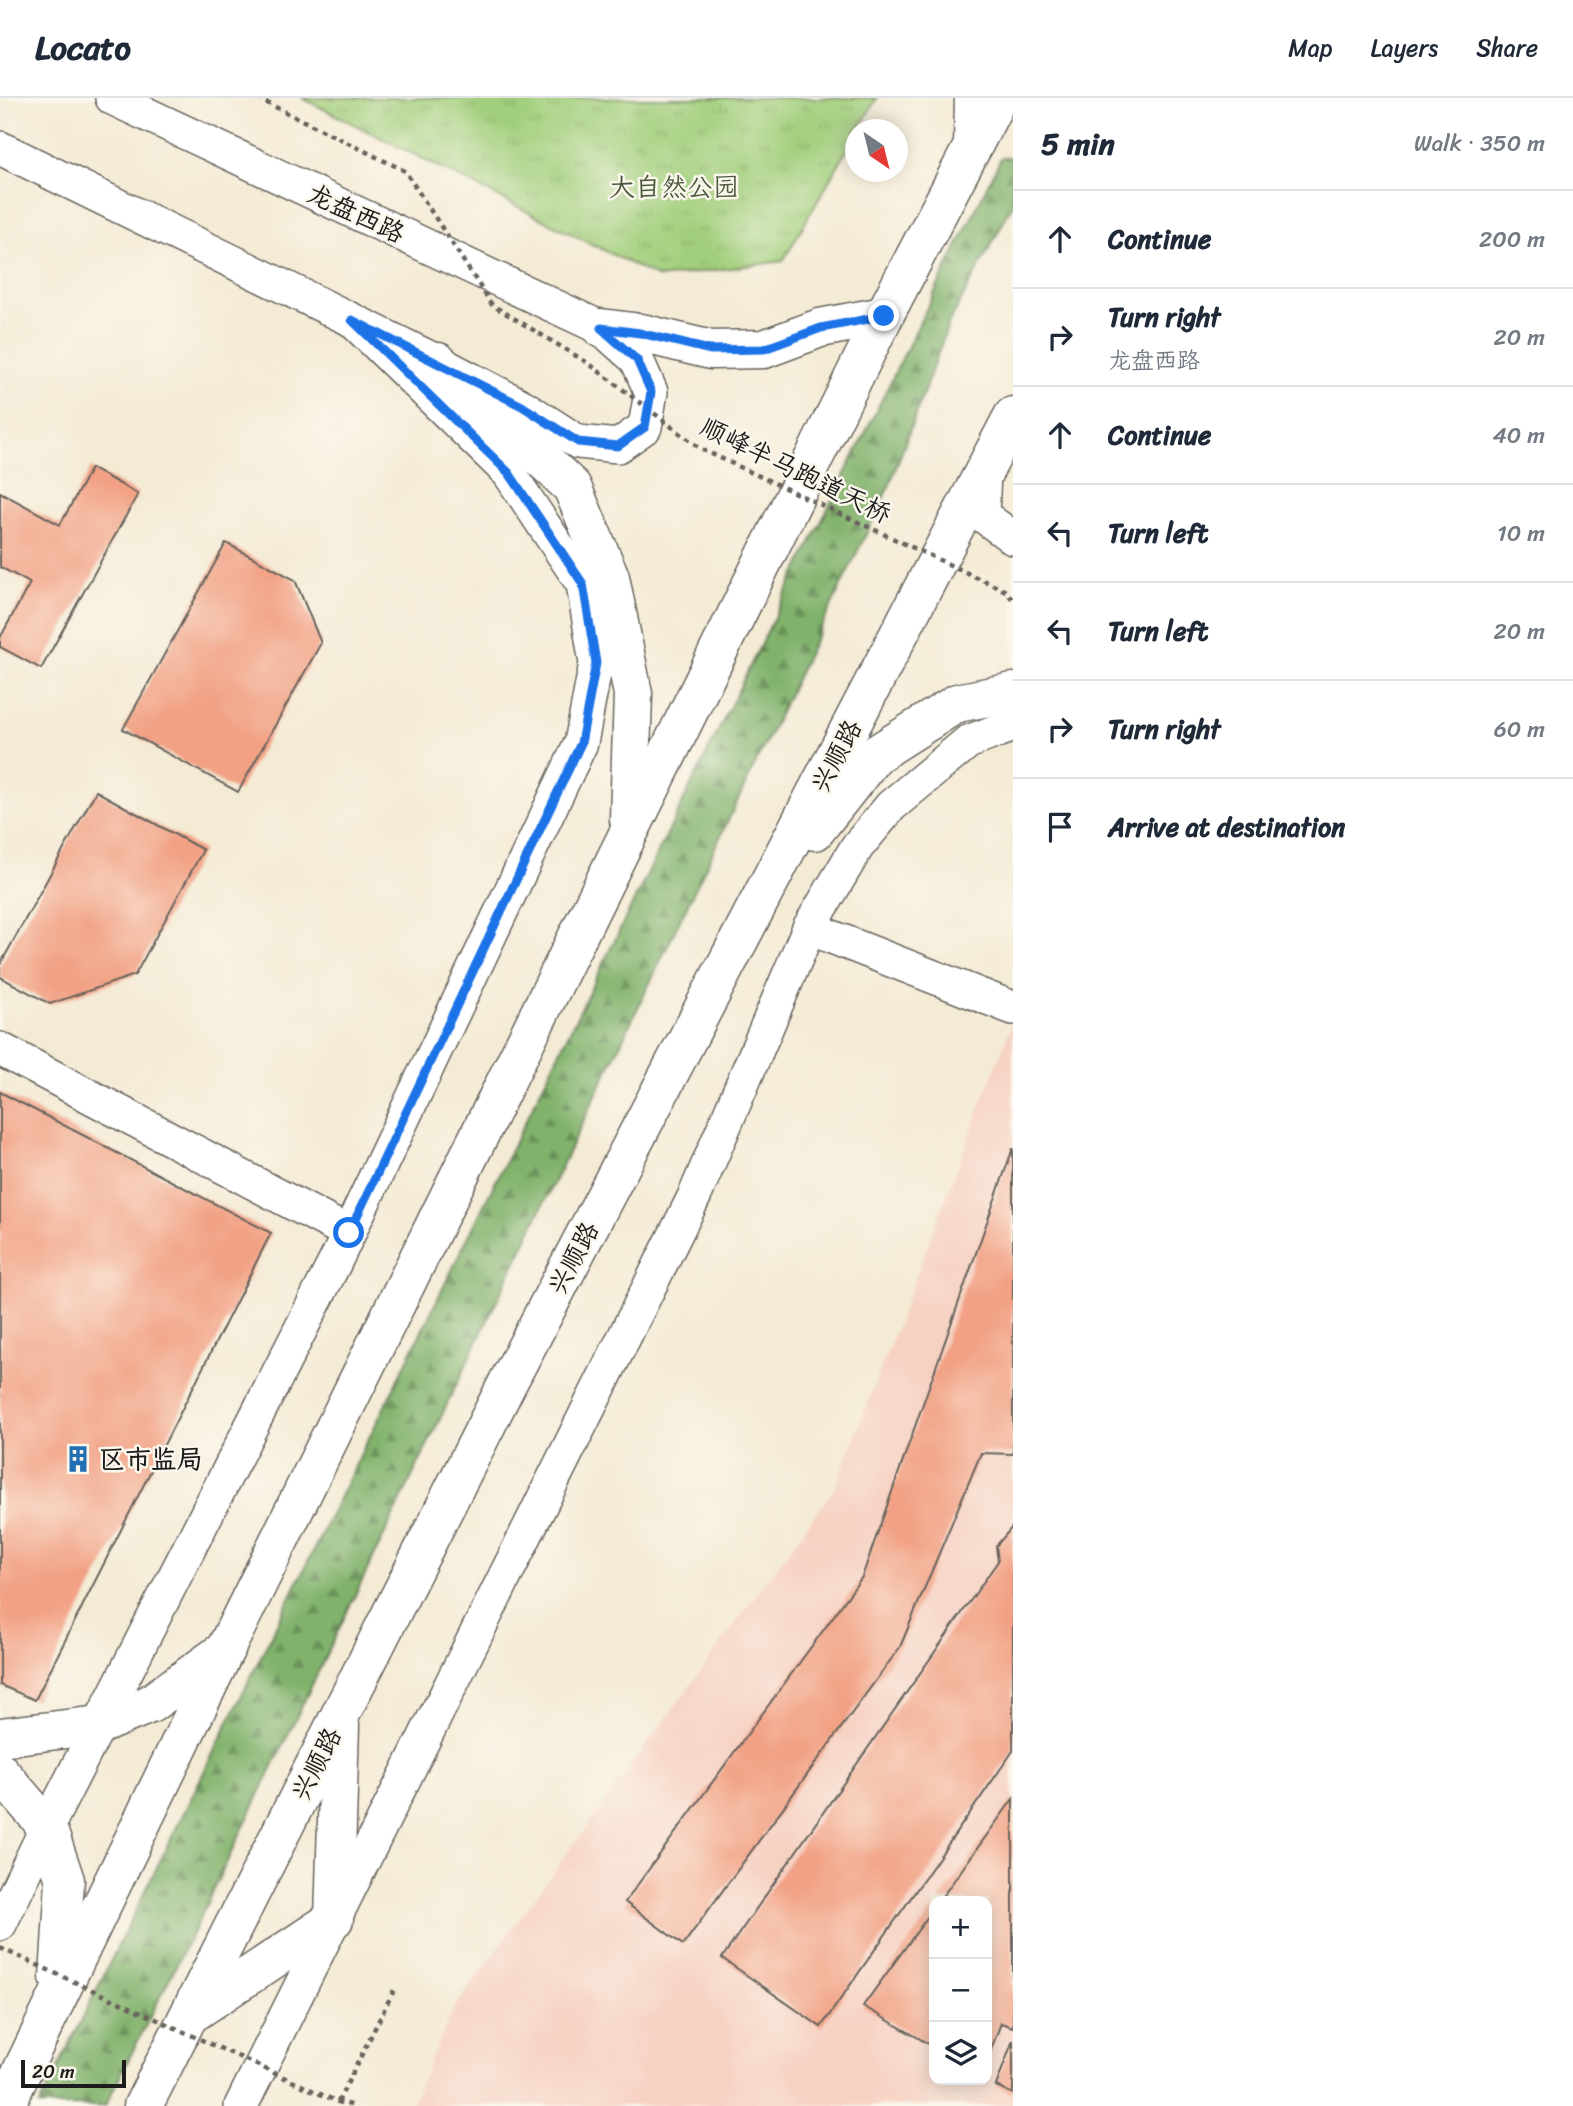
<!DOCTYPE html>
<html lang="en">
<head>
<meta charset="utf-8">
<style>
	:root { --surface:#fff; --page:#f6f6f7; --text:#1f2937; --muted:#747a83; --line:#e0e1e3 }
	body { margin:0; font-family:Sriracha,"LXGW WenKai TC",sans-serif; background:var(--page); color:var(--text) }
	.controls { position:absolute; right:21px; bottom:21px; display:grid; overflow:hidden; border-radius:14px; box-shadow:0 4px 18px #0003 }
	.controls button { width:63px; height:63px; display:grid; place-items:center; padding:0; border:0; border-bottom:2px solid var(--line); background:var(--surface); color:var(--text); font:35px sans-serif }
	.compass { position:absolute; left:845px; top:21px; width:63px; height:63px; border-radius:50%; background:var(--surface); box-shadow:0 4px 18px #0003; rotate:145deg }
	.scale { position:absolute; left:21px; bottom:18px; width:105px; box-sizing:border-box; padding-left:7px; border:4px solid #1c1c1c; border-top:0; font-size:19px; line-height:24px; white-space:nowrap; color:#1c1c1c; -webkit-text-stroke:5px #fbf7ec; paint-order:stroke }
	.stop { position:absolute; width:21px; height:21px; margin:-16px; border:5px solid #1a73e8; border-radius:50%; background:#fff }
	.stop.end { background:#1a73e8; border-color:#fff; box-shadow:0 2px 7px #0008 }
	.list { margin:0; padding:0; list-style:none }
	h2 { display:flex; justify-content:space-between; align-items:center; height:91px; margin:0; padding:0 28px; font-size:30px }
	h2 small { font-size:23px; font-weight:400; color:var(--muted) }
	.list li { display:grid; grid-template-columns:46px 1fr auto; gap:21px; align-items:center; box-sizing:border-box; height:98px; padding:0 28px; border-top:2px solid var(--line) }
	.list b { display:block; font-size:26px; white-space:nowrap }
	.list p { margin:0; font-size:23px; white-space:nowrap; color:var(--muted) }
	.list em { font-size:23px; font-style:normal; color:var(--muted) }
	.icon { flex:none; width:38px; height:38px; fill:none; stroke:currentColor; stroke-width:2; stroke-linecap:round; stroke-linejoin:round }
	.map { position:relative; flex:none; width:1013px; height:2008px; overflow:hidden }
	header { display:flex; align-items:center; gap:42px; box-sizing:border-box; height:98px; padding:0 35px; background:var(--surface); border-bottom:2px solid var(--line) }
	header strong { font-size:33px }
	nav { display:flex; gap:38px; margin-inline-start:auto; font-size:24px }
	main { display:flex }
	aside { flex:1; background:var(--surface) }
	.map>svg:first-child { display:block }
</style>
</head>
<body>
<header>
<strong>Locato</strong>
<nav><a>Map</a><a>Layers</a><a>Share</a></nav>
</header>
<main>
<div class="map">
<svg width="1013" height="2008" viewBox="0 0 1013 2008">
	<defs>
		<pattern id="forest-firs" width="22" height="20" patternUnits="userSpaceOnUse" patternTransform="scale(1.75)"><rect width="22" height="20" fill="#81b26c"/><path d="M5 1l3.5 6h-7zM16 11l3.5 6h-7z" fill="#699058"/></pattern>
		<pattern id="park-tufts" width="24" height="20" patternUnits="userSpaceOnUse" patternTransform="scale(1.75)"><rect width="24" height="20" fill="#a2cf7c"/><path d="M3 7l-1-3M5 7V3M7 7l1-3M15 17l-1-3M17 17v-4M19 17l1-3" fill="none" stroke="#8bb16b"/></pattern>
	</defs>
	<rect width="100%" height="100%" fill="#fbf7ec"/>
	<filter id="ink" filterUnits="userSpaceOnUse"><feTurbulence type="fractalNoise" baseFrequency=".0143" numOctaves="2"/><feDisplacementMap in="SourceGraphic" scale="14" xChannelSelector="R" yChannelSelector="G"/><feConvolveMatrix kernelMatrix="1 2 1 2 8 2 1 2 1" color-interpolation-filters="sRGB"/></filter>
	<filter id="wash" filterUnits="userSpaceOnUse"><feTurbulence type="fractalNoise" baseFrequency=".00686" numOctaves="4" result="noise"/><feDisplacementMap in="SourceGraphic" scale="28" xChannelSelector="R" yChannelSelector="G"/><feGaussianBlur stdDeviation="1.57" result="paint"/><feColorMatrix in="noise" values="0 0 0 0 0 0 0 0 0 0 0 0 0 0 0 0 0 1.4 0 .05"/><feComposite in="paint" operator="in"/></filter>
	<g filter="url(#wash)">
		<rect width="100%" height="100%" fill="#f4ebd5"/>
		<path fill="#f6d2c3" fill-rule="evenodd" d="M1013,923V2008H410L454,1910L836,1388ZM934,1803H987V1982H934Z"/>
		<path fill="url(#forest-firs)" stroke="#4e6744" stroke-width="2" d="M1013,59V106L949,225L890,386L193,1834L105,2008H39L1001,60Z"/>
		<path fill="url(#park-tufts)" stroke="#5f764c" stroke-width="2" d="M302,0H877L859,31L856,32L855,38L783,163L659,180Z"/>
		<g id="blocks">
			<g fill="#f2a184">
				<path d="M91,370L138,396L41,571L0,549V540L30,485L0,469V394L60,427Z"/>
				<path d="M226,445L295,482L321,545L238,694L123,631Z"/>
				<path d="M96,693L203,752L135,877L50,906L0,879V867Z"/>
				<path d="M0,994L271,1135L35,1602L0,1587Z"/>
				<path d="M1013,1050V1356L981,1355L900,1549L683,1847L625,1804L862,1479Z"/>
				<path d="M1013,1428V1653L821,1929L722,1860L998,1463L996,1448Z"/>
				<path d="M1013,1701V1929L1001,1925L987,1962V1803H939Z"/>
				<path d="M934,1810V1949L863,1908Z"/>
				<path d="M1013,1942V1996L996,1988Z"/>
			</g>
		</g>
	</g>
	<g filter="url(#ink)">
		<use href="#blocks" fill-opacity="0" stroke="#68645d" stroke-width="2"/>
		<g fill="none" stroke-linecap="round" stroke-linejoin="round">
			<defs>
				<g id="minor">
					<path d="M0,50L438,264L522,308L578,344L618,348L645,329L651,294L637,262L601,230L112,0"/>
					<path d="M984,375L982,417L1013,440"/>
					<path d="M809,830L1013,910"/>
					<path d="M0,951L349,1135"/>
					<path d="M0,1826L47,1729L336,1162L581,645L596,565L583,486L509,375L352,222"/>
					<path d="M241,2008L695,1097L809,830L857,749L891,708L968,644L1013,627"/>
				</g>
				<g id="major">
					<path d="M601,230L641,235L711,252L764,251L820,230L884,218"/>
					<path d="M438,264L572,389L610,479L633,596L629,722"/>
					<path d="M815,733L875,657L957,605L1013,594"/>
					<path d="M0,1639L99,1627L150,1606L221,1555"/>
					<path d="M0,1674L47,1729L65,1782L59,1879"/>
					<path d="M191,1916L334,1821L340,1627"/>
					<path d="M5,2008L225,1552L884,218L998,0"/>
					<path d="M143,2008L506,1288L1013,318"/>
				</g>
				<path id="highway" d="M973,48L974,0"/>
			</defs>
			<use href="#minor" stroke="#68645d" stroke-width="36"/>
			<use href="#major" stroke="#68645d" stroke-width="41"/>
			<use href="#highway" stroke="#68645d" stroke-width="41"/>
			<path stroke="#68645d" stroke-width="4.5" stroke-dasharray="5 5" stroke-linecap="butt" d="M338,2004L396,1888"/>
			<use href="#minor" stroke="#fff" stroke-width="33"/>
			<use href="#major" stroke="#fff" stroke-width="38"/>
			<use href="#highway" stroke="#fff" stroke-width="38"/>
			<g stroke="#68645d" stroke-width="4.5" stroke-dasharray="5 5" stroke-linecap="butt">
				<path d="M257,0L405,73L492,207L588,265L701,351L1006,493L1013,502"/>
				<path d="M0,1850L338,2004L356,2008"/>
			</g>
		</g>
	</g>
	<g fill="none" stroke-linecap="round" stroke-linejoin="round" filter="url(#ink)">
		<path stroke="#1a73e8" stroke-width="9" d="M349,1135L581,645L596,565L583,486L509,375L352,222L522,308L578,344L618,348L645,329L651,294L637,262L601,230L640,235L710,252L764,251L821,230L884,218"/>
	</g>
	<defs>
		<symbol id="building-bare" viewBox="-9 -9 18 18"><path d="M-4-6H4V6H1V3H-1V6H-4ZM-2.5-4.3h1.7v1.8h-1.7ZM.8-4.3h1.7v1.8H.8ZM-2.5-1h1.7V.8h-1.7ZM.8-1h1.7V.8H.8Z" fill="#1f6fb2" stroke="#fbf7ec" stroke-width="2.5" paint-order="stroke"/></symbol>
	</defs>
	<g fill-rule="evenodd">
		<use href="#building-bare" x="59" y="1342" width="38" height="38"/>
	</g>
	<g text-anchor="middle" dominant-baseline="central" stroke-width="5" stroke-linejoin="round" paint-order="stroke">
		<g font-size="26" fill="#4b5b3e" stroke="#fbf7ec">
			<text x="674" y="89">大自然公园</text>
		</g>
		<g font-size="26" fill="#1c1c1c" stroke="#fbf7ec">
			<text transform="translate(356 115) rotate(25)">龙盘西路</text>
			<text transform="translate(796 372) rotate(26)">顺峰半马跑道天桥</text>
			<text transform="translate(836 658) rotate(-62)">兴顺路</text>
			<text transform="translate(573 1160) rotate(-62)">兴顺路</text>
			<text transform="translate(316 1666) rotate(-63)">兴顺路</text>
		</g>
		<g font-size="26" font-weight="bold" fill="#1c1c1c" stroke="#fbf7ec" text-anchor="start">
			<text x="99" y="1361">区市监局</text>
		</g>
	</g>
</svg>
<div class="controls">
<button>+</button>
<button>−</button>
<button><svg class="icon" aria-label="layers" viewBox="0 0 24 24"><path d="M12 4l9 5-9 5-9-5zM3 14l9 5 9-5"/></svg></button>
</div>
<svg class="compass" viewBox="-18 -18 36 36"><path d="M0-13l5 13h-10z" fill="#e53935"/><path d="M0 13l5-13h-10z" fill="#747a83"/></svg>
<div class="scale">20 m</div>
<div class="stop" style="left:349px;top:1135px"></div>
<div class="stop end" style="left:884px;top:218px"></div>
</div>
<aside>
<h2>5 min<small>Walk · 350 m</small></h2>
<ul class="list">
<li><svg class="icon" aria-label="ahead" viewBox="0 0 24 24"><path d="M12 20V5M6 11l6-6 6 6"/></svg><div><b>Continue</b></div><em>200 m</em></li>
<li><svg class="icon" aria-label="right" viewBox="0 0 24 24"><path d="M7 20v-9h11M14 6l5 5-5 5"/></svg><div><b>Turn right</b><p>龙盘西路</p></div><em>20 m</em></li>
<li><svg class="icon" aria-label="ahead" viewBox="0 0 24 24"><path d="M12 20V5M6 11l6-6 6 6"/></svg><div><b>Continue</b></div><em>40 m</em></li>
<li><svg class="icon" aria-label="left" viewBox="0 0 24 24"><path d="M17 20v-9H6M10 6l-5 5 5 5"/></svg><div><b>Turn left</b></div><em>10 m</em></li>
<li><svg class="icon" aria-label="left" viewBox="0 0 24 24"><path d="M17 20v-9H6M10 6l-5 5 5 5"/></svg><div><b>Turn left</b></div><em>20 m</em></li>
<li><svg class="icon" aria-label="right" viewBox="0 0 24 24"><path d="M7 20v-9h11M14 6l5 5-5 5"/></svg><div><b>Turn right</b></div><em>60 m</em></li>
<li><svg class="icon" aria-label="arrive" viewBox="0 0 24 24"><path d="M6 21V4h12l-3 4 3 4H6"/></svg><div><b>Arrive at destination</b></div></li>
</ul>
</aside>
</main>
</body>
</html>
